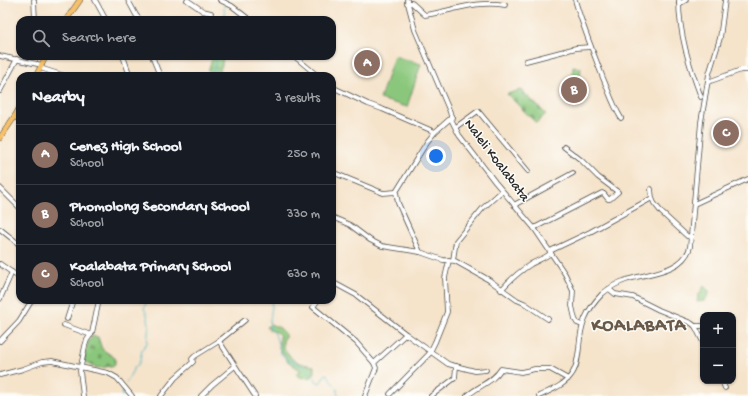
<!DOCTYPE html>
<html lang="en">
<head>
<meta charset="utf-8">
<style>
	:root { --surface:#171b24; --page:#20242c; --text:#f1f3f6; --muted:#9ea1a6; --line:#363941; --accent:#0b8043 }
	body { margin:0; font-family:"Gochi Hand",sans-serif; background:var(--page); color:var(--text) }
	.controls { position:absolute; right:12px; bottom:12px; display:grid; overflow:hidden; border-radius:8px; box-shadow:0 1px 3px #0004 }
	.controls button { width:36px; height:36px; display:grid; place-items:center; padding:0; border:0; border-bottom:1px solid var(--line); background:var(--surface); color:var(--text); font:20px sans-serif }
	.you { position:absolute; left:436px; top:156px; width:14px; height:14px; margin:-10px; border:3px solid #fff; border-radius:50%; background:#1a73e8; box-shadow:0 0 0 6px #1a73e833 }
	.badge { display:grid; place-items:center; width:26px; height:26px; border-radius:50%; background:var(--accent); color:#fff; font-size:13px; font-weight:700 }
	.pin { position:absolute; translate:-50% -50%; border:2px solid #fff; box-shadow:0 1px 4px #0006 }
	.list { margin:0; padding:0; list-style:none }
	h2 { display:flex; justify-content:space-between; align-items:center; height:52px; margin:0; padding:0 16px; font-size:17px }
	h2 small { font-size:13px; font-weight:400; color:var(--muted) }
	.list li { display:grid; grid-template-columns:26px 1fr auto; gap:12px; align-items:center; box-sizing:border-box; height:60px; padding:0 16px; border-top:1px solid var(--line) }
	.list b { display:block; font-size:15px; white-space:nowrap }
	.list p { margin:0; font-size:13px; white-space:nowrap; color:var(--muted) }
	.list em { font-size:13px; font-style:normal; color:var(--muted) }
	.icon { flex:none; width:22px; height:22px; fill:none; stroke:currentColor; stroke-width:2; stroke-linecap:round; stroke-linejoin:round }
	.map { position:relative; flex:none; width:748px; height:396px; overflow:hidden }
	.search { position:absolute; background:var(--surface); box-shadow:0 1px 3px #0004; left:16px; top:16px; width:320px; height:44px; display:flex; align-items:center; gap:10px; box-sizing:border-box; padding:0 14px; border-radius:12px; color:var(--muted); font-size:15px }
	.panel { position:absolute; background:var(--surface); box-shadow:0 1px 3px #0004; left:16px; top:72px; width:320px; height:232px; border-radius:12px }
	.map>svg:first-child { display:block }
</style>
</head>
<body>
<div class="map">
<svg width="748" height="396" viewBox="0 0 748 396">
	<defs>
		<pattern id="wetland-marsh" width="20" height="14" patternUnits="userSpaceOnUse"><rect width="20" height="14" fill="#8ac77c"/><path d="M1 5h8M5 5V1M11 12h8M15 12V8" fill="none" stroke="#71a266"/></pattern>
		<pattern id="cemetery-stones" width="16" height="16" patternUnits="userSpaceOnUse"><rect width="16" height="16" fill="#8ac77c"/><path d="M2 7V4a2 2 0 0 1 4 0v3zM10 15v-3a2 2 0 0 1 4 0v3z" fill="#71a266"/></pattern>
	</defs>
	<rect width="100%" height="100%" fill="#fdfcf7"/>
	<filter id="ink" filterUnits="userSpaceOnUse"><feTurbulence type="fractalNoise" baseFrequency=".025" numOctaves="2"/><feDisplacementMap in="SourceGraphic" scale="8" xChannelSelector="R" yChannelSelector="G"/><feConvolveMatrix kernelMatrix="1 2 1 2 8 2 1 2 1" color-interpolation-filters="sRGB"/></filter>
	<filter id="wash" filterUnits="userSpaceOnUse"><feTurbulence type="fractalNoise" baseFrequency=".012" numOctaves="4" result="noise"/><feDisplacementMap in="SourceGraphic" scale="16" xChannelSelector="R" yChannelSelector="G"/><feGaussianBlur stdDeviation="0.9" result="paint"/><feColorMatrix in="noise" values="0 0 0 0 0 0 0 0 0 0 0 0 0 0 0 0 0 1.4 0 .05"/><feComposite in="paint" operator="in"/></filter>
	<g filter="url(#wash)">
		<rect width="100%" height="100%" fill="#f5e3ca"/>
		<g fill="#8ac77c" stroke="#5a7954">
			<path d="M394,56L421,64L407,107L380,99Z"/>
			<path d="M573,67L581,68L579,85L571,83Z"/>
			<path d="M704,286L709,291V294L704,301L697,302L698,296Z"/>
			<path d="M270,324L280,328L286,335L283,341V347L293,360L303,364L314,366V375L312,377C306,378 299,379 296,373L300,372V370L286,360C285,354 280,352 279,347C278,344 280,339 280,336C277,330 270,332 267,327Z"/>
		</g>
		<path fill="url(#wetland-marsh)" stroke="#5a7954" d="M213,56H223L222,65L217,76H213L208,71Z"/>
		<g fill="url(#cemetery-stones)" stroke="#5a7954">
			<path d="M521,90L546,114L536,123L507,94Z"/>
			<path d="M93,336L98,337L102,349L115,358V365C102,368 93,371 83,359L89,340Z"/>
		</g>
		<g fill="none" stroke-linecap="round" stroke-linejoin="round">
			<g stroke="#47b3c4" stroke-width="1">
				<path d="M224,5L225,20"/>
				<path d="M212,76L217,56"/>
				<path d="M271,300L272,306L269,327L275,334L281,354L288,360L305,367L313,377"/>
				<path d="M315,378L316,381L320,383L325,375L327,374L335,386"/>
				<path d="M126,383L134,368L137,366L140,361L142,349L147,343L149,324L147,314L144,309L147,300"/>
				<path d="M337,389L338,396"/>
				<path d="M122,396L123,390"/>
			</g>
		</g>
	</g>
	<g filter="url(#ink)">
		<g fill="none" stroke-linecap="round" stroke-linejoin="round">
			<defs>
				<g id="minor">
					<path d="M34,0L35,20"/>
					<path d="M95,0L106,20"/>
					<path d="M128,0L136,15L140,20"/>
					<path d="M187,0L203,11L211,13"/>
					<path d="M220,0L232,6L250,20"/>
					<path d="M407,0L415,30L450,112L452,121L459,135L495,182L534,228L565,274L573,291L572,306L575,319L577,323L582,325"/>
					<path d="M575,0C583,27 593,52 603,78C609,92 613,105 621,118"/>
					<path d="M679,0C679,34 689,65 701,97"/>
					<path d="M407,3H412L425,15C452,11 476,0 505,5"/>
					<path d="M679,4L686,0"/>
					<path d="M0,56L42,65"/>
					<path d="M123,56L130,76"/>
					<path d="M152,56L160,76"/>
					<path d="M294,56L318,76"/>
					<path d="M526,61L576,48L591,47"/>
					<path d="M40,68L65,76"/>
					<path d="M708,82L741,70H748"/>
					<path d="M332,87L368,104L382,109L435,132"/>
					<path d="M0,91L17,59"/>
					<path d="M15,116L20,120"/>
					<path d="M456,127L478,111L528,171"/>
					<path d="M332,172L383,193L396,192"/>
					<path d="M0,188L20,208"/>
					<path d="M651,189L652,198L654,203L662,213L687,236L691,237"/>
					<path d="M694,204L748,179"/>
					<path d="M514,205L573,173"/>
					<path d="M332,217L350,225L370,240L382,246L420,252L443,260L455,261L489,280L517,300L524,303L548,319"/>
					<path d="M534,228L602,193L604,194L608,199H610L618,192L598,177L581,160L564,147"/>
					<path d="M0,229L20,245"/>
					<path d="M550,251L590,232L652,198"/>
					<path d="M420,252L398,203L396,192L427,142L435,132L452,117"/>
					<path d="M453,260L456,241L483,208L502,191"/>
					<path d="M0,264L20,278"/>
					<path d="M332,282L356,295L406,334L448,364L475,371L486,370"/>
					<path d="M609,289L615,294L633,297L659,310L691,323L695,326L703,342"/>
					<path d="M501,290C510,280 520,271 531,264C538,260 545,258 551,253"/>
					<path d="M0,299L12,272"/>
					<path d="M318,300L313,307L356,342L374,363L406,334"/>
					<path d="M67,319L73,300"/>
					<path d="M64,325L91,335"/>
					<path d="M695,326H703"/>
					<path d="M0,341L19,321L32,300"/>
					<path d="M219,341L245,320"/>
					<path d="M0,375L23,369L42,362L52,361L108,373L117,378L132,396"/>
					<path d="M722,381L725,388"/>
					<path d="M390,394L429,354L435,342L447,312L445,278L449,260"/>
					<path d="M83,396L80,371L85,346L87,340L92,333L99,300"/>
					<path d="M161,396L175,378L193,362L192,359L195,356L219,341L255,396"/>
					<path d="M201,396L212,385L235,366"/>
					<path d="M365,396L376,368L374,363"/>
					<path d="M431,396L455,378L456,366"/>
					<path d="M467,396C478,386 493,382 501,369L521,372L535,369H550L568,379"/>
					<path d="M539,396C551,390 564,386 572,374C577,367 578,357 579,348C581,324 585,312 602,294C609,288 617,283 626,280C646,273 683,273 690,247L701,122L709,74L720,38L725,0"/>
				</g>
				<g id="major">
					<path d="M66,20L80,0"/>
					<path d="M36,76L46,56"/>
					<path d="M0,138L15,116L20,107"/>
				</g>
			</defs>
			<use href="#minor" stroke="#494743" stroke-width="5.5"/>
			<use href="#major" stroke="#494743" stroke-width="6"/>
			<use href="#minor" stroke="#fff" stroke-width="4"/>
			<use href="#major" stroke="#f6c16b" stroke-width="5"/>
		</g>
	</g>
	<g text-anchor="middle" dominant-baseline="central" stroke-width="3" stroke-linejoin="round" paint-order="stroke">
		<g font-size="14" fill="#2b2b2b" stroke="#fdfcf7">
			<text transform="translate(496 161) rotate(53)">Naleli Koalabata</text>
		</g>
		<g font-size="18" font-weight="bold" letter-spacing="1" fill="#6a5a49" stroke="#fdfcf7">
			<text x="639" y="326">KOALABATA</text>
		</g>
	</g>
</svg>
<div class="controls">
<button>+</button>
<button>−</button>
</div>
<div class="you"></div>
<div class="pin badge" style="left:367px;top:63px;background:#8d6e63">A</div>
<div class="pin badge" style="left:574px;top:90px;background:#8d6e63">B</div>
<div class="pin badge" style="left:726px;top:133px;background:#8d6e63">C</div>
<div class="search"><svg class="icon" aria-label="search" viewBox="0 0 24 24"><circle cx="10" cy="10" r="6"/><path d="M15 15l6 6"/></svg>Search here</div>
<section class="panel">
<h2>Nearby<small>3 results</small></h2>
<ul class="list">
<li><span class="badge" style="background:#8d6e63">A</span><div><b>Cenez High School</b><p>School</p></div><em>250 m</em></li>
<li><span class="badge" style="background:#8d6e63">B</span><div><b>Phomolong Secondary School</b><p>School</p></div><em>330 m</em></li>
<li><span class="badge" style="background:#8d6e63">C</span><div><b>Koalabata Primary School</b><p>School</p></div><em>630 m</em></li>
</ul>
</section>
</div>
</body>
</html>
